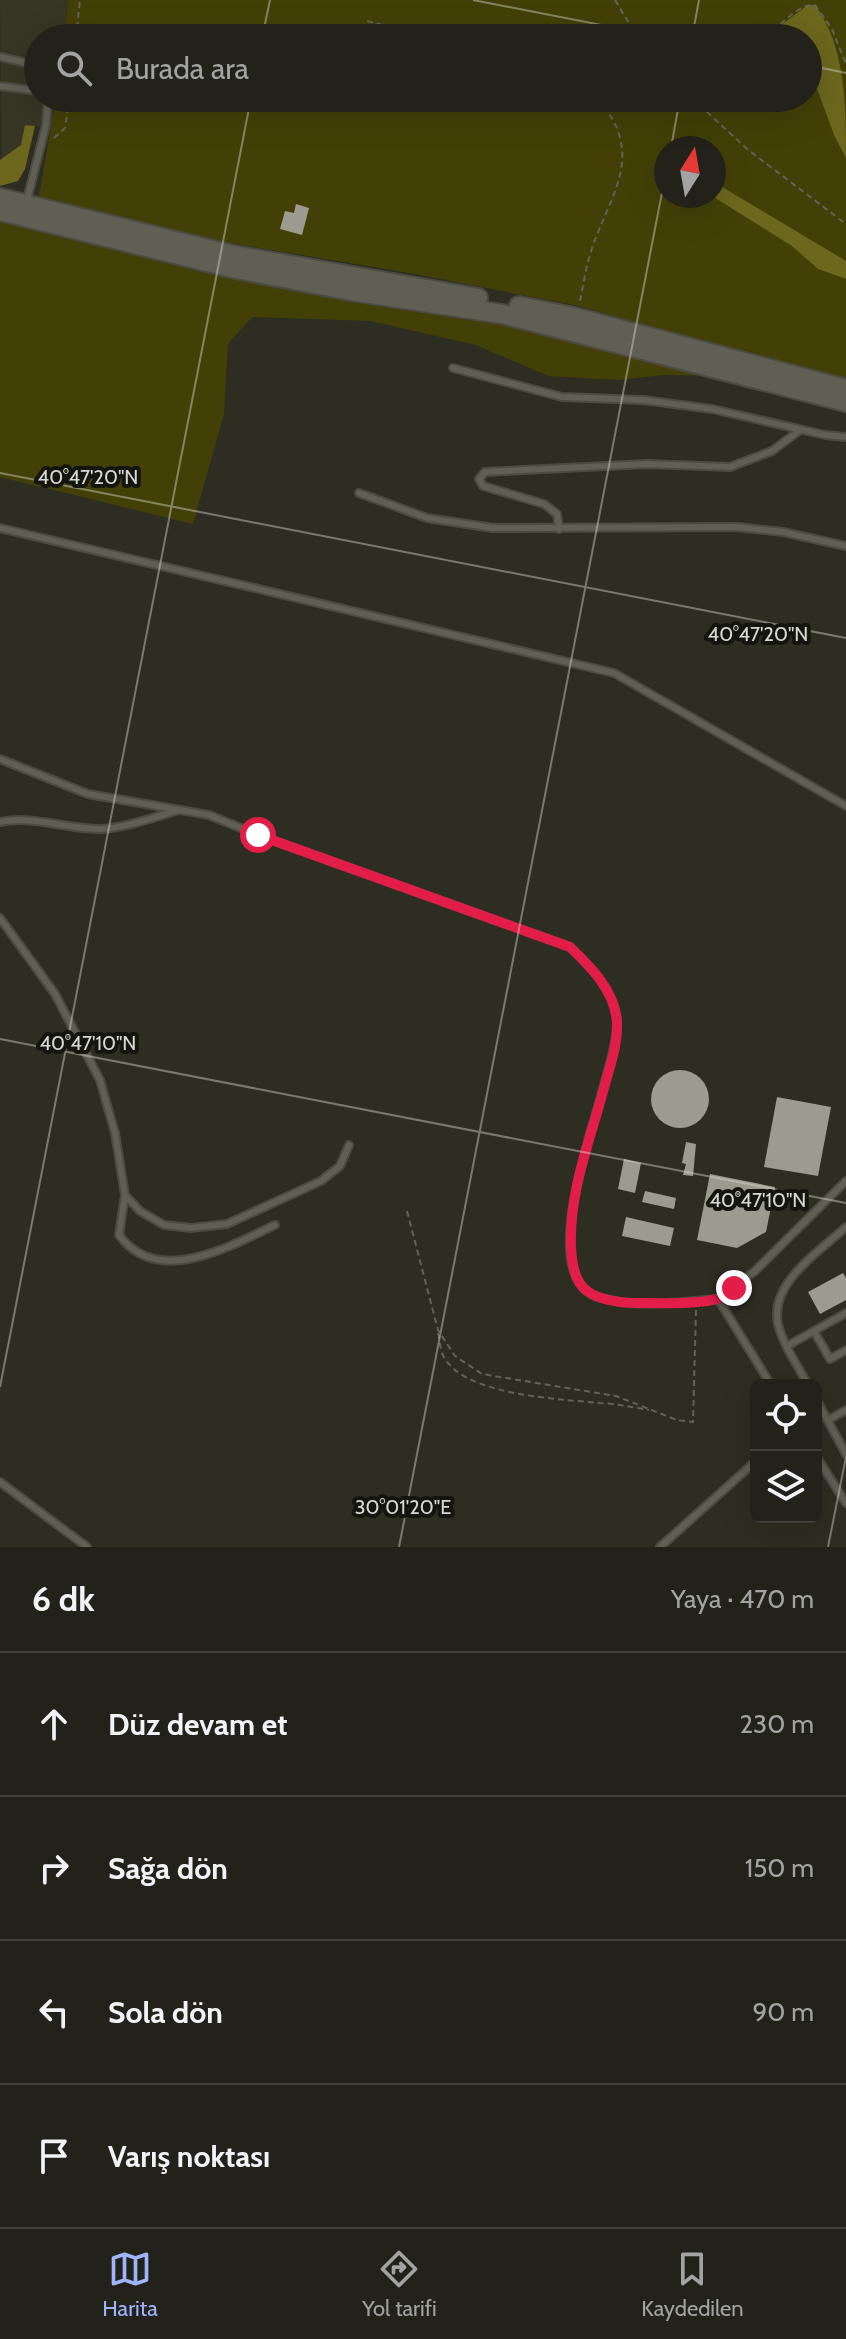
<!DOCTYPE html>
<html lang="tr">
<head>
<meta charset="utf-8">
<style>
	:root { --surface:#22221a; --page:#2e2f27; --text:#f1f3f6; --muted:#a2a4a2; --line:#3f3f39; --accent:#a0b3fd }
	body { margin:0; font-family:Cabin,sans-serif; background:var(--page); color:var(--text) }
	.controls { position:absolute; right:24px; bottom:24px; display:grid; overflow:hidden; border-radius:12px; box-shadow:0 8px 32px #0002 }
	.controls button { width:72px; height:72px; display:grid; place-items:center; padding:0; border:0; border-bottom:2px solid var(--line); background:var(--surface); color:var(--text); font:40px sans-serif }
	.compass { position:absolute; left:654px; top:136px; width:72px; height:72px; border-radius:50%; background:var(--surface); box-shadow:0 8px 32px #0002; rotate:11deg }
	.stop { position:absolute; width:24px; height:24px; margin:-18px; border:6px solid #e11d48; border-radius:50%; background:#fff }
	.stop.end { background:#e11d48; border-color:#fff; box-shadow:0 2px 8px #0008 }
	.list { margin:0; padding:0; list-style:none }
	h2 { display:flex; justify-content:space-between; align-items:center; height:104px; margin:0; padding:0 32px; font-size:34px }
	h2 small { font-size:26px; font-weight:400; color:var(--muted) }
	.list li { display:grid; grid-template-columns:52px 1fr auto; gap:24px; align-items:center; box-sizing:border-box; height:144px; padding:0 32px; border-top:2px solid var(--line) }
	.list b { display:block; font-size:30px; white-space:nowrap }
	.list em { font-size:26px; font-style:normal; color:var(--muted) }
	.icon { flex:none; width:44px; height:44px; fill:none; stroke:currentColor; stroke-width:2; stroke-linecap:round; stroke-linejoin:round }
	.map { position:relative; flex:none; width:846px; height:1547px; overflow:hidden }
	.search { position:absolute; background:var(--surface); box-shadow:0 8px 32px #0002; left:24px; right:24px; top:24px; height:88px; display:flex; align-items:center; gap:20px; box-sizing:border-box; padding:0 28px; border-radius:44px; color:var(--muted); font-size:30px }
	.sheet { height:680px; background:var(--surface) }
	nav { display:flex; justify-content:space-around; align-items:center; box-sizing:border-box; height:112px; border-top:2px solid var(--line); background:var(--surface); font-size:22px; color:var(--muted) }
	nav a { display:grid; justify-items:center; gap:4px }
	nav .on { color:var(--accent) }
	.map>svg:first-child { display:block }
</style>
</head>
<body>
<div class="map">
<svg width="846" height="1547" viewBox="0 0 846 1547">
	<rect width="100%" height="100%" fill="#2d2d22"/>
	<path fill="#373625" d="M0,0H68L64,38H38V98H56L53,127L25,125L21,145L2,161Z"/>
	<g fill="#434007" fill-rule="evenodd">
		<path d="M68,0H846V379L823,376L579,306L409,273L189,236L39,196L56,98H808V38H64ZM666,148H714V196H666Z"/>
		<path d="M0,211L502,314L724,376L664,375L618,380L548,376L476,345L370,321L252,317L228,344L224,414L193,524L0,477Z"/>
	</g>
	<g fill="#6b671c">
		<path d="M808,5H815C846,48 846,104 846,158L834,135L808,64V38H784L781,25Z"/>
		<path d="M25,125L35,126L25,169L18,181L0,186V160L21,145Z"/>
		<path d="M714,182L846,261V279L818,269L792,246L712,196Z"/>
	</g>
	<g fill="#9b9b8f">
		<path d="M296,204L309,208L302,235L280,229L285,211L294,213Z"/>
		<circle cx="680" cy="1099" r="29"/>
		<path d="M777,1097L831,1107L818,1176L764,1167Z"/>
		<path d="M686,1142L696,1144L693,1176L683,1175L686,1164L682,1163Z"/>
		<path d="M624,1159L641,1163L635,1193L618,1189Z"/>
		<path d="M710,1174L775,1187L766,1232L737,1248L697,1240Z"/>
		<path d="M645,1191L676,1198L674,1209L642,1202Z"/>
		<path d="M626,1217L674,1228L670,1246L622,1236Z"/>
		<path d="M843,1273L846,1278V1300L820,1314L808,1292Z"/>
	</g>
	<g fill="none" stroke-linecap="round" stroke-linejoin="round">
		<defs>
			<g id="lane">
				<path d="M0,57L27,63L38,72"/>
				<path d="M0,86L38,91"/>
				<path d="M26,204L46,125L48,98"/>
				<path d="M453,368L562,397L643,400L712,409L825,435L846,437"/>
				<path d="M359,493L427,518L493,528L737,527L783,532L846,546"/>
				<path d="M0,528L614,673L846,806"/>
				<path d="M559,529L557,514L544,504L483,486L479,479L485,472L647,464L730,467L772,451L800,430"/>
				<path d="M0,759L88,794L209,815L258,835L570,947C591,967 615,991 617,1022C619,1075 524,1272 598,1297C635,1309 680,1302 718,1299"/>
				<path d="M0,822C33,815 66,829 100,829C127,828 154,817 179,810"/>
				<path d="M0,918L55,994L100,1080L115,1133L125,1195L140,1211L164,1225L191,1228L227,1224L321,1181L340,1166L349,1145"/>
				<path d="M125,1195L119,1235C158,1288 230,1246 275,1225"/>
				<path d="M814,1331L830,1359L846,1350"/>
				<path d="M787,1346L846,1313"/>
				<path d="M771,1385L718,1299L755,1271L846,1181"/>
				<path d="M808,1385C798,1366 783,1345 778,1324C769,1283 820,1251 846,1227"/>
				<path d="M816,1399L846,1454"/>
				<path d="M828,1420L846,1410"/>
				<path d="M816,1456L846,1503"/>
				<path d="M0,1482L87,1547"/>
				<path d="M660,1547L756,1461"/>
			</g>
			<g id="secondary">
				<path d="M0,198L233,255L478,298"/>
				<path d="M0,211L236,269L351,291L502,314L846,402"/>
				<path d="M519,306L574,317L846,389"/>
			</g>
		</defs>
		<use href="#lane" stroke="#4b4b42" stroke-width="10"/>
		<use href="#secondary" stroke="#4b4b42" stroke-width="22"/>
		<g stroke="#626258" stroke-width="2" stroke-dasharray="6 4" stroke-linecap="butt">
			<path d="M615,0L638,38"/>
			<path d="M367,21L432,38"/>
			<path d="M76,38L80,0"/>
			<path d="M467,38L473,32L484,38"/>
			<path d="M766,38C779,27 797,4 815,5L832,29L846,64"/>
			<path d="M692,98L747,149L846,224"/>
			<path d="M700,104L705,98"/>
			<path d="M54,138L65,128L70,98"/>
			<path d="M580,301C583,287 585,272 589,258C606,198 650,157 597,98"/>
			<path d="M407,1211L438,1330L455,1356L482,1374L616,1396L677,1420L693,1422L696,1310"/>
			<path d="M438,1333C440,1340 440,1351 444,1357C465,1396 561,1399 600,1403C617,1404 633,1407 649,1410"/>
		</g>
		<use href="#lane" stroke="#605f54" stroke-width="6"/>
		<use href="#secondary" stroke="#605f54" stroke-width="18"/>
	</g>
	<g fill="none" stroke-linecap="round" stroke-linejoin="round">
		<path stroke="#e11d48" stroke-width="10" d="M258,835L570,947C591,967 615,991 617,1022C618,1045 610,1066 604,1088C590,1141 569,1191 571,1247C572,1263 574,1281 587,1291C601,1301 624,1303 640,1303C659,1303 703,1305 719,1298C724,1296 729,1291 734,1288"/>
	</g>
	<path fill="none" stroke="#d7d7d1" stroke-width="2" stroke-opacity="0.45" d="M473,0L668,38M262,38L270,0M692,38L699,0M808,65L846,73M671,148L680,98M0,473L846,638M0,1039L846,1203M0,1387L251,98M399,1547L666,172M828,1547L846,1457"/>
	<g font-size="20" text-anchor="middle" fill="#d7d7d1" stroke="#151510" stroke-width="8" stroke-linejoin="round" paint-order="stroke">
		<text x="88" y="484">40°47'20"N</text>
		<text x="758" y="641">40°47'20"N</text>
		<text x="88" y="1050">40°47'10"N</text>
		<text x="758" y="1207">40°47'10"N</text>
		<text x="403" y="1514">30°01'20"E</text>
	</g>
</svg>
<div class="controls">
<button><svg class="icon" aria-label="locate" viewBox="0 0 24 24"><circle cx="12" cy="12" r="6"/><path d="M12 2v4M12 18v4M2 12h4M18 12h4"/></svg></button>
<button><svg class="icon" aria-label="layers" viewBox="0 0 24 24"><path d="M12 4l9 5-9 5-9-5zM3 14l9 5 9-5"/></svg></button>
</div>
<svg class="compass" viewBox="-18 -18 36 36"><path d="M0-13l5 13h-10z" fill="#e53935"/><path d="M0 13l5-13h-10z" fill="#a2a4a2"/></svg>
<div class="stop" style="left:258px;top:835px"></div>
<div class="stop end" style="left:734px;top:1288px"></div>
<div class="search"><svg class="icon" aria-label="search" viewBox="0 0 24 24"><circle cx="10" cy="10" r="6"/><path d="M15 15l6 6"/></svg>Burada ara</div>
</div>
<section class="sheet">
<h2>6 dk<small>Yaya · 470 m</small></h2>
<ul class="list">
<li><svg class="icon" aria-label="ahead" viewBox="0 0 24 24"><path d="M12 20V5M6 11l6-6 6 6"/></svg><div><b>Düz devam et</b></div><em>230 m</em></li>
<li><svg class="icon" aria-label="right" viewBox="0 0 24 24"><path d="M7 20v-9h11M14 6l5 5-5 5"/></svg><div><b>Sağa dön</b></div><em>150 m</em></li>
<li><svg class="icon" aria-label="left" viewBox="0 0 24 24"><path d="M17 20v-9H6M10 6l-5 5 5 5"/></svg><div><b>Sola dön</b></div><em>90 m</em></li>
<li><svg class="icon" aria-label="arrive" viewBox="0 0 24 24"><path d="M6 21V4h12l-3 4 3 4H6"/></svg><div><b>Varış noktası</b></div></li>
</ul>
</section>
<nav>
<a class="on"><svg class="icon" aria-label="map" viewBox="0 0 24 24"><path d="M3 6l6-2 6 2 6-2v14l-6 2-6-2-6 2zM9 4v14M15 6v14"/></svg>Harita</a>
<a><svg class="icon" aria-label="directions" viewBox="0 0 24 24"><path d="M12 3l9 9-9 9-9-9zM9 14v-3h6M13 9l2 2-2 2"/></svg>Yol tarifi</a>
<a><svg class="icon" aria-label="saved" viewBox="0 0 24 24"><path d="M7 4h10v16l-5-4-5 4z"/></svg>Kaydedilen</a>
</nav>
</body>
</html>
